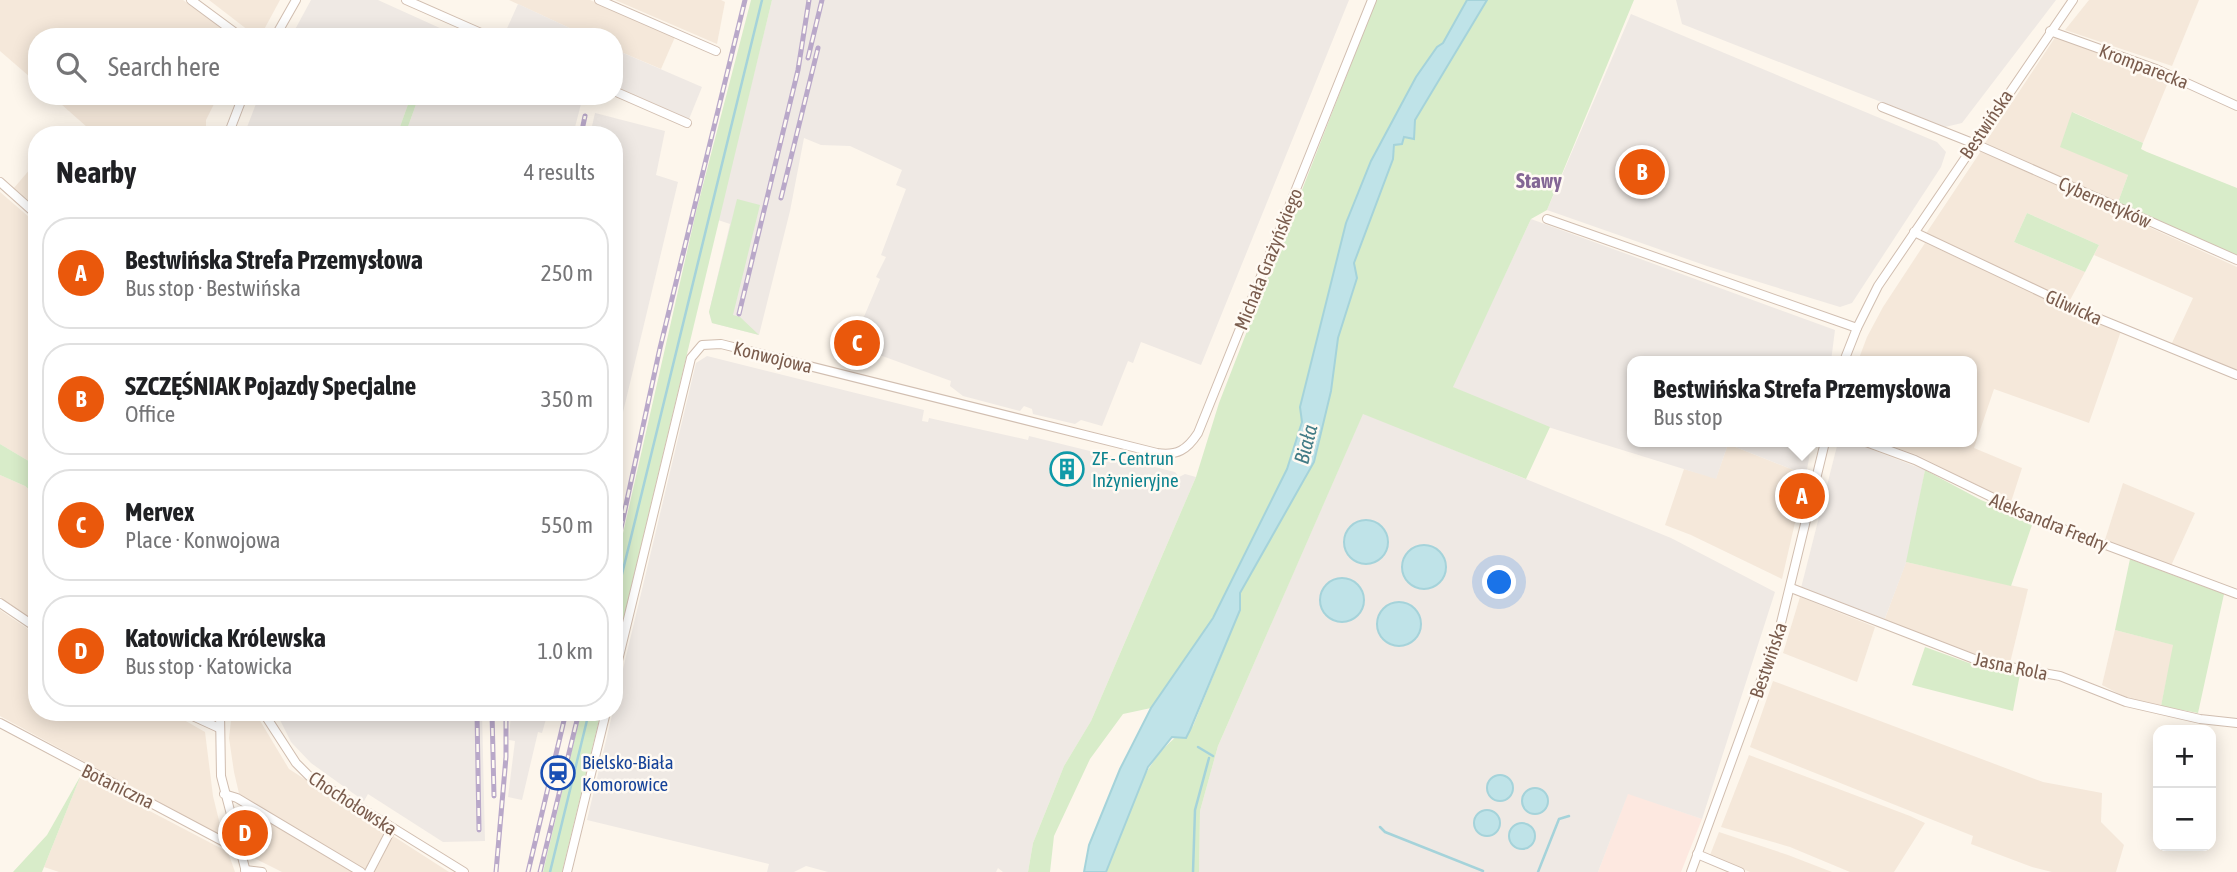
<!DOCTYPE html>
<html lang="en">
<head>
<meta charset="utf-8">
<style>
	:root { --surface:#fff; --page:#f2f2f2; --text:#202124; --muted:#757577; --line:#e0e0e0; --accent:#ea580c }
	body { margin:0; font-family:"Asap Condensed",sans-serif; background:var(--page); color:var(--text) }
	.controls { position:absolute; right:21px; bottom:21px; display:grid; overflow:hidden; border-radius:14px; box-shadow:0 4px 18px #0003 }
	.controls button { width:63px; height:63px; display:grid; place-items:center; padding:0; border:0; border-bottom:2px solid var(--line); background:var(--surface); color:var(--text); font:35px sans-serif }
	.you { position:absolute; left:1500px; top:583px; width:24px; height:24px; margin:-18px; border:5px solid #fff; border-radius:50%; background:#1a73e8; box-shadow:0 0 0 10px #1a73e833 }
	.badge { display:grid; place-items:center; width:46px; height:46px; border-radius:50%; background:var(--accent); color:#fff; font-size:23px; font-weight:700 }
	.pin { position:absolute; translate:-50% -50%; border:4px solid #fff; box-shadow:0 2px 7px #0006 }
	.popup { position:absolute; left:1627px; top:356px; width:350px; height:91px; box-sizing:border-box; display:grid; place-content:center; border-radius:14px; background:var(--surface); filter:drop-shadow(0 2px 5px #0005); font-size:23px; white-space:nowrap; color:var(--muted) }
	.popup b { font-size:26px; color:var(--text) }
	.popup::after { content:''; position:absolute; left:50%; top:100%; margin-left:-14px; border:14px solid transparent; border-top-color:var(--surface) }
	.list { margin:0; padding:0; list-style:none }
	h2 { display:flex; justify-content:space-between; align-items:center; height:91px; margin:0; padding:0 28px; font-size:30px }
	h2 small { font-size:23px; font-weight:400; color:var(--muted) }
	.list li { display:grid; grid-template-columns:46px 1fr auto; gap:21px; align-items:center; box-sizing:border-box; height:112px; margin:0 14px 14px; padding:0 14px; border:2px solid var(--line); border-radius:28px }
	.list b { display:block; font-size:26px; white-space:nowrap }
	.list p { margin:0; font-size:23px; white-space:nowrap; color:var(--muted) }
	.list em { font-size:23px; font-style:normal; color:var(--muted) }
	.icon { flex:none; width:38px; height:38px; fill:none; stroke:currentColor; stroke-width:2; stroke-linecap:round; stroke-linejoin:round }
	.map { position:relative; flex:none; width:2237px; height:872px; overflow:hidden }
	.search { position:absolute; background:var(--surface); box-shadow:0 4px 18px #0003; left:28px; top:28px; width:595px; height:77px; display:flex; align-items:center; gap:18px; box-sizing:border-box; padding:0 24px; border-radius:28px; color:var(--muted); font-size:26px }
	.panel { position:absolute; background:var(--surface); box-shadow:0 4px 18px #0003; left:28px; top:126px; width:595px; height:595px; border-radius:28px }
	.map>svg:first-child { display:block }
</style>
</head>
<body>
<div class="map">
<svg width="2237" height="872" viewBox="0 0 2237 872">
	<rect width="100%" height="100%" fill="#fdf6ec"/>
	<g fill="#f5e8da">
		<path d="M0,0H183L233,37H37V83L0,51Z"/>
		<path d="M209,0H280L260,37H257Z"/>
		<path d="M509,0H590L675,37L661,69L614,49V37H589Z"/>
		<path d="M615,0H721L725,2L717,44Z"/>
		<path d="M2089,0H2199L2172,66L2065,30Z"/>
		<path d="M2056,36L2169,80L2143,143L2073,112L2128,175L2117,205L1983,146Z"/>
		<path d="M52,96H218L206,120V135H96Z"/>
		<path d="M1981,151L2237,267V371L2171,345L2193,298L2094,255L2099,245L2027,213L2014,242L2085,272L2069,302L1925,235Z"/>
		<path d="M37,161V208L14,188Z"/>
		<path d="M0,192L37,224V466L0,444Z"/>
		<path d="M1925,243L2121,331L2089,423L1994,389L1974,448L2022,468L2011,502L1917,455L1880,442H1972V361H1858L1867,337L1883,307Z"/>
		<path d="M1728,444L1806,475L1782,579L1691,535L1665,525L1684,469L1716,478Z"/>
		<path d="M0,475L25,486L37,496V624L0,597Z"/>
		<path d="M2123,483L2195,513L2170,568L2104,543Z"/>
		<path d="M1906,562L2028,589L2009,667L1884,621Z"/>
		<path d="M1800,597L1875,627L1857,682L1783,653Z"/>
		<path d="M0,610L37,635V712H170L205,732L213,796L223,837L0,716Z"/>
		<path d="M2115,630L2174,645L2161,706L2127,698L2102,685Z"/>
		<path d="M1773,681L2043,782L2102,793L2101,822L2124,845L2116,872H2052L2032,867L1971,844L1973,836L1750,747Z"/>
		<path d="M232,712H251L259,719L289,769L449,872H282L254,858L234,772L229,738Z"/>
		<path d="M1749,755L1910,816L1925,823L1894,872H1850L1790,847L1721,827Z"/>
		<path d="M81,775L228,852L235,872H59L44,867Z"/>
		<path d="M1719,832L1788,855L1832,872H1750L1710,855Z"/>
	</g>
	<path fill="#fde8e0" d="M1628,793L1702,819L1681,872H1598Z"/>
	<g fill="#efe9e4">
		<path d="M311,0H378L442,29L438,37H291Z"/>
		<path d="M772,0H1349L1201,365L1141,342L1133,363L1128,361L1102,426L1081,420L1075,424L1033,414L1032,409L1024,406L1020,411L963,396L950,386L951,381L852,345L880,279L876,277L886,257L881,255L906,189L896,185L902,170L850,146L821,145L804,138L790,211L759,335L712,323L709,312L730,224L718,220Z"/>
		<path d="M1676,0H2056L1962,123L1945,127L1682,24Z"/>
		<path d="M518,4L589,37L504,35Z"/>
		<path d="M1631,14L1937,142L1946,152L1941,167L1852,303L1840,307L1707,266L1547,210Z"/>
		<path d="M614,49L702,87L689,119L614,86Z"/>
		<path d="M259,96H411L397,135H244Z"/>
		<path d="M419,96H570L582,100L573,135H405Z"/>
		<path d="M595,113L665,131L656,175L678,182L614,450V135H590Z"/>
		<path d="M1531,219L1835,330L1831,361H1632V442H1812L1806,475L1728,444L1716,479L1535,423L1452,387Z"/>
		<path d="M707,356L924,410L922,421L928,422L929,418L1028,440L1029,436L1175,472L1179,477L1185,474L1196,477L1091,721L1064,766L1033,843L1028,872H1003L998,868L996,872H828L806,866L794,872H767L769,864L587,820L696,363Z"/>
		<path d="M1363,413L1671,538L1775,592L1702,819L1628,794L1598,872H1199L1200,811L1218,746Z"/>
		<path d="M1838,442H1852L1925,470L1909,555L1884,621L1801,588Z"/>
		<path d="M276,712H482L485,841L443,842L368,794L364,801L311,763L291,742Z"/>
		<path d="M511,712H548L542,733L538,732L522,800L508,797L515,741L509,740Z"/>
	</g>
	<g fill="#d8ecc9">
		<path d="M751,0H772L614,658V573L696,212Z"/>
		<path d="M1376,0H1467L1443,43L1437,47L1416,77L1371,161L1346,223L1300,407L1302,422L1287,469L1213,618L1151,708L1123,714L1090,759L1054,836L1050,872H1028L1033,843L1064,766L1091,721L1196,477L1219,403Z"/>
		<path d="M1487,0H1634L1547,210L1531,219L1453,387L1550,427L1526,479L1363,414L1218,746L1200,811L1199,872H1106C1127,820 1140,753 1193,726L1240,610V593L1314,462L1331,391L1338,338L1357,278L1354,263L1393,159L1395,144L1404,137L1414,139L1415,120Z"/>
		<path d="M411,96H419L405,135H397Z"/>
		<path d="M2072,112L2143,143L2141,149L2147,152L2237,188V256L2117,205L2128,175L2060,147Z"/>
		<path d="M737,199L760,205L733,315L740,317L759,335L712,323L709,312Z"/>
		<path d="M2027,213L2099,245L2085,272L2014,242Z"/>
		<path d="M0,444L37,466V496L25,486L0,475Z"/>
		<path d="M1925,470L1981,500L2033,522L2011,586L1906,562Z"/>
		<path d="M2130,559L2224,594L2198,713L2161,706L2173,645L2115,630Z"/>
		<path d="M1925,647L1980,667L2020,674L2013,711L1912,685Z"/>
		<path d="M581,712H601L562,872H543Z"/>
		<path d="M81,775L42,872H13L47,835Z"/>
	</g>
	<g fill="#bfe3e8" stroke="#a5d3da" stroke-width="2">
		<path d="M1467,0H1487L1415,120L1414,139L1404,137L1402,144L1394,145L1393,159L1354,263L1357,278L1338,338L1331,391L1314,462L1240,593V610L1190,730L1186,738L1172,737L1148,767L1106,872H1084L1089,845L1120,769L1151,708L1213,618L1287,469L1302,422L1300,407L1346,223L1371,161L1416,77L1437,47L1443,43Z"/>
		<circle cx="1366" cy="542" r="22"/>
		<circle cx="1424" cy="567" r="22"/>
		<circle cx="1342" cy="600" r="22"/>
		<circle cx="1399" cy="624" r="22"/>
		<circle cx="1500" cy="788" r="13"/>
		<circle cx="1535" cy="801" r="13"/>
		<circle cx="1487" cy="823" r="13"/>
		<circle cx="1522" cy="836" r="13"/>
	</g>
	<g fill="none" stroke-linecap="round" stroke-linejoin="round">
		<g stroke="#a5d3da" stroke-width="2.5">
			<path d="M614,607L762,0"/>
			<path d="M1198,747L1213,756"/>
			<path d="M1380,827L1385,832L1483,871"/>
			<path d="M550,872L589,712"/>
			<path d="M1193,872L1195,810L1209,758"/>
			<path d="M1538,872L1559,819L1569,816"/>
		</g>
		<defs>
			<g id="minor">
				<path d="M191,0L241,37"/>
				<path d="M406,0L490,37"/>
				<path d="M599,0L716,51"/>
				<path d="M2050,31L2156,69L2237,106"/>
				<path d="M275,37L296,0"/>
				<path d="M614,91L687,123"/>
				<path d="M1882,107L1980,146L2237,260"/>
				<path d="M228,135L243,96"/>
				<path d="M0,182L37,215"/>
				<path d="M1547,219L1857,328"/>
				<path d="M1914,232L2085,313L2237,375"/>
				<path d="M1844,361L1857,328L1878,286L2073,0"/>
				<path d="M1866,442L1915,460L2039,520L2237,594"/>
				<path d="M1791,588L1982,662L2060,676L2126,702L2200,719L2237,723"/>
				<path d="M0,603L37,628"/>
				<path d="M614,677L691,358L702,345L721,344L1157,453C1177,456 1187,450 1198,433L1372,0"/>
				<path d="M184,712L219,728"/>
				<path d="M220,712L221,776L246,872"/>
				<path d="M263,712L296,763L309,776L464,872"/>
				<path d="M0,723L228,844L238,845"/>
				<path d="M224,794L237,798L361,872"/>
				<path d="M1697,854L1740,872"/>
				<path d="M245,870L262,872"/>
				<path d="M369,872L392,828"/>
				<path d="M567,872L606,712"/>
				<path d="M1691,872L1779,631L1825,442"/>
			</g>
		</defs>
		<use href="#minor" stroke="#d1beb0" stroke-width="10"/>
		<use href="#minor" stroke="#fff" stroke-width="8"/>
		<defs>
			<g id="rail">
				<path d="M808,58L822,0"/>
				<path d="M581,135L585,116"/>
				<path d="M781,198L818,48"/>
				<path d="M739,314L798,70L809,0"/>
				<path d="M614,560L660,348L745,0"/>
				<path d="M477,712L479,830"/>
				<path d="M492,712L494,796"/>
				<path d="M496,872L506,757V712"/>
				<path d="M528,872L566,712"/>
				<path d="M540,872L579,712"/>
			</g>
		</defs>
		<use href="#rail" stroke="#b9a8c9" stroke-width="5"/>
		<use href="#rail" stroke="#fffaf3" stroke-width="2.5" stroke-dasharray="8" stroke-linecap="butt"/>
	</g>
	<defs>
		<symbol id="building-ring" viewBox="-11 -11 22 22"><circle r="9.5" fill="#fffaf3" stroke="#0f9aa8" stroke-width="1.5"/><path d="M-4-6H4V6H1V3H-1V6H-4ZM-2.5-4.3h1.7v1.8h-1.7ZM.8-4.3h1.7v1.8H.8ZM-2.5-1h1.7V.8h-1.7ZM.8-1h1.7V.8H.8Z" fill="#0f9aa8"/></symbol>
		<symbol id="station-ring" viewBox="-11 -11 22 22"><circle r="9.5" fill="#fffaf3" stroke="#1a4fb4" stroke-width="1.5"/><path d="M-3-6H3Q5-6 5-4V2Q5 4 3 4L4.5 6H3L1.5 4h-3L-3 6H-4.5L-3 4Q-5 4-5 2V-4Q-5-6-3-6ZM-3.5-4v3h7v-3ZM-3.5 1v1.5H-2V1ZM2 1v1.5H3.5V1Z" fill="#1a4fb4"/></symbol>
	</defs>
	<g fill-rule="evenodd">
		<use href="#building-ring" x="1048" y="450" width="38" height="38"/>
		<use href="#station-ring" x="539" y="754" width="38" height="38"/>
	</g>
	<g text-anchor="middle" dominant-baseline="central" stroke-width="5" stroke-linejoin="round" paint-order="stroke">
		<g font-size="19" fill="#7a5c4d" stroke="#fffaf3">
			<text transform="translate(2144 66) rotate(21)">Kromparecka</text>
			<text transform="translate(1986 124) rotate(-56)">Bestwińska</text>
			<text transform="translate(2105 202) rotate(24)">Cybernetyków</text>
			<text transform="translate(1268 259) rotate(-68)">Michała Grażyńskiego</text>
			<text transform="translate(2074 307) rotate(24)">Gliwicka</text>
			<text transform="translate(773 357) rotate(14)">Konwojowa</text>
			<text transform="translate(2049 522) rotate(22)">Aleksandra Fredry</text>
			<text transform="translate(1768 660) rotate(-71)">Bestwińska</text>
			<text transform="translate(2011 666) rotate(12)">Jasna Rola</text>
			<text transform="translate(118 786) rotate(26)">Botaniczna</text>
			<text transform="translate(353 803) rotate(33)">Chochołowska</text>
		</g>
		<g font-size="19" fill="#0d838f" stroke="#fffaf3" text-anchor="start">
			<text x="1092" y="458">ZF - Centrun<tspan x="1092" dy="22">Inżynieryjne</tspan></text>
		</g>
		<g font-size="19" fill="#164399" stroke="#fffaf3" text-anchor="start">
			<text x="582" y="762">Bielsko-Biała<tspan x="582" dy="22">Komorowice</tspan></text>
		</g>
		<g font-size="21" font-weight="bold" fill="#846695" stroke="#fffaf3">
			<text x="1539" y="180">Stawy</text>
		</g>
		<g font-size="21" font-style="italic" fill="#437c86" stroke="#fffaf3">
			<text transform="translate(1305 444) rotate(-76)">Biała</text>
		</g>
	</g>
</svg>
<div class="controls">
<button>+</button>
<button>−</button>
</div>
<div class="you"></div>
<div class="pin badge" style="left:1802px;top:496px">A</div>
<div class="popup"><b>Bestwińska Strefa Przemysłowa</b>Bus stop</div>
<div class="pin badge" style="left:1642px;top:172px">B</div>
<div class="pin badge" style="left:857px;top:343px">C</div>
<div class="pin badge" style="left:245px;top:833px">D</div>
<div class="search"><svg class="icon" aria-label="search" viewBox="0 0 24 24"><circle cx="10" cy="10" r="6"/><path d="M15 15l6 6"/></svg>Search here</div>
<section class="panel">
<h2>Nearby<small>4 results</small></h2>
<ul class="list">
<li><span class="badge">A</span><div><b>Bestwińska Strefa Przemysłowa</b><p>Bus stop · Bestwińska</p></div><em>250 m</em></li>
<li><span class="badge">B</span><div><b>SZCZĘŚNIAK Pojazdy Specjalne</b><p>Office</p></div><em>350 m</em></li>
<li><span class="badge">C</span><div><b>Mervex</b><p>Place · Konwojowa</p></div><em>550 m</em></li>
<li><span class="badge">D</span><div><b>Katowicka Królewska</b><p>Bus stop · Katowicka</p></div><em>1.0 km</em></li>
</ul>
</section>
</div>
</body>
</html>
